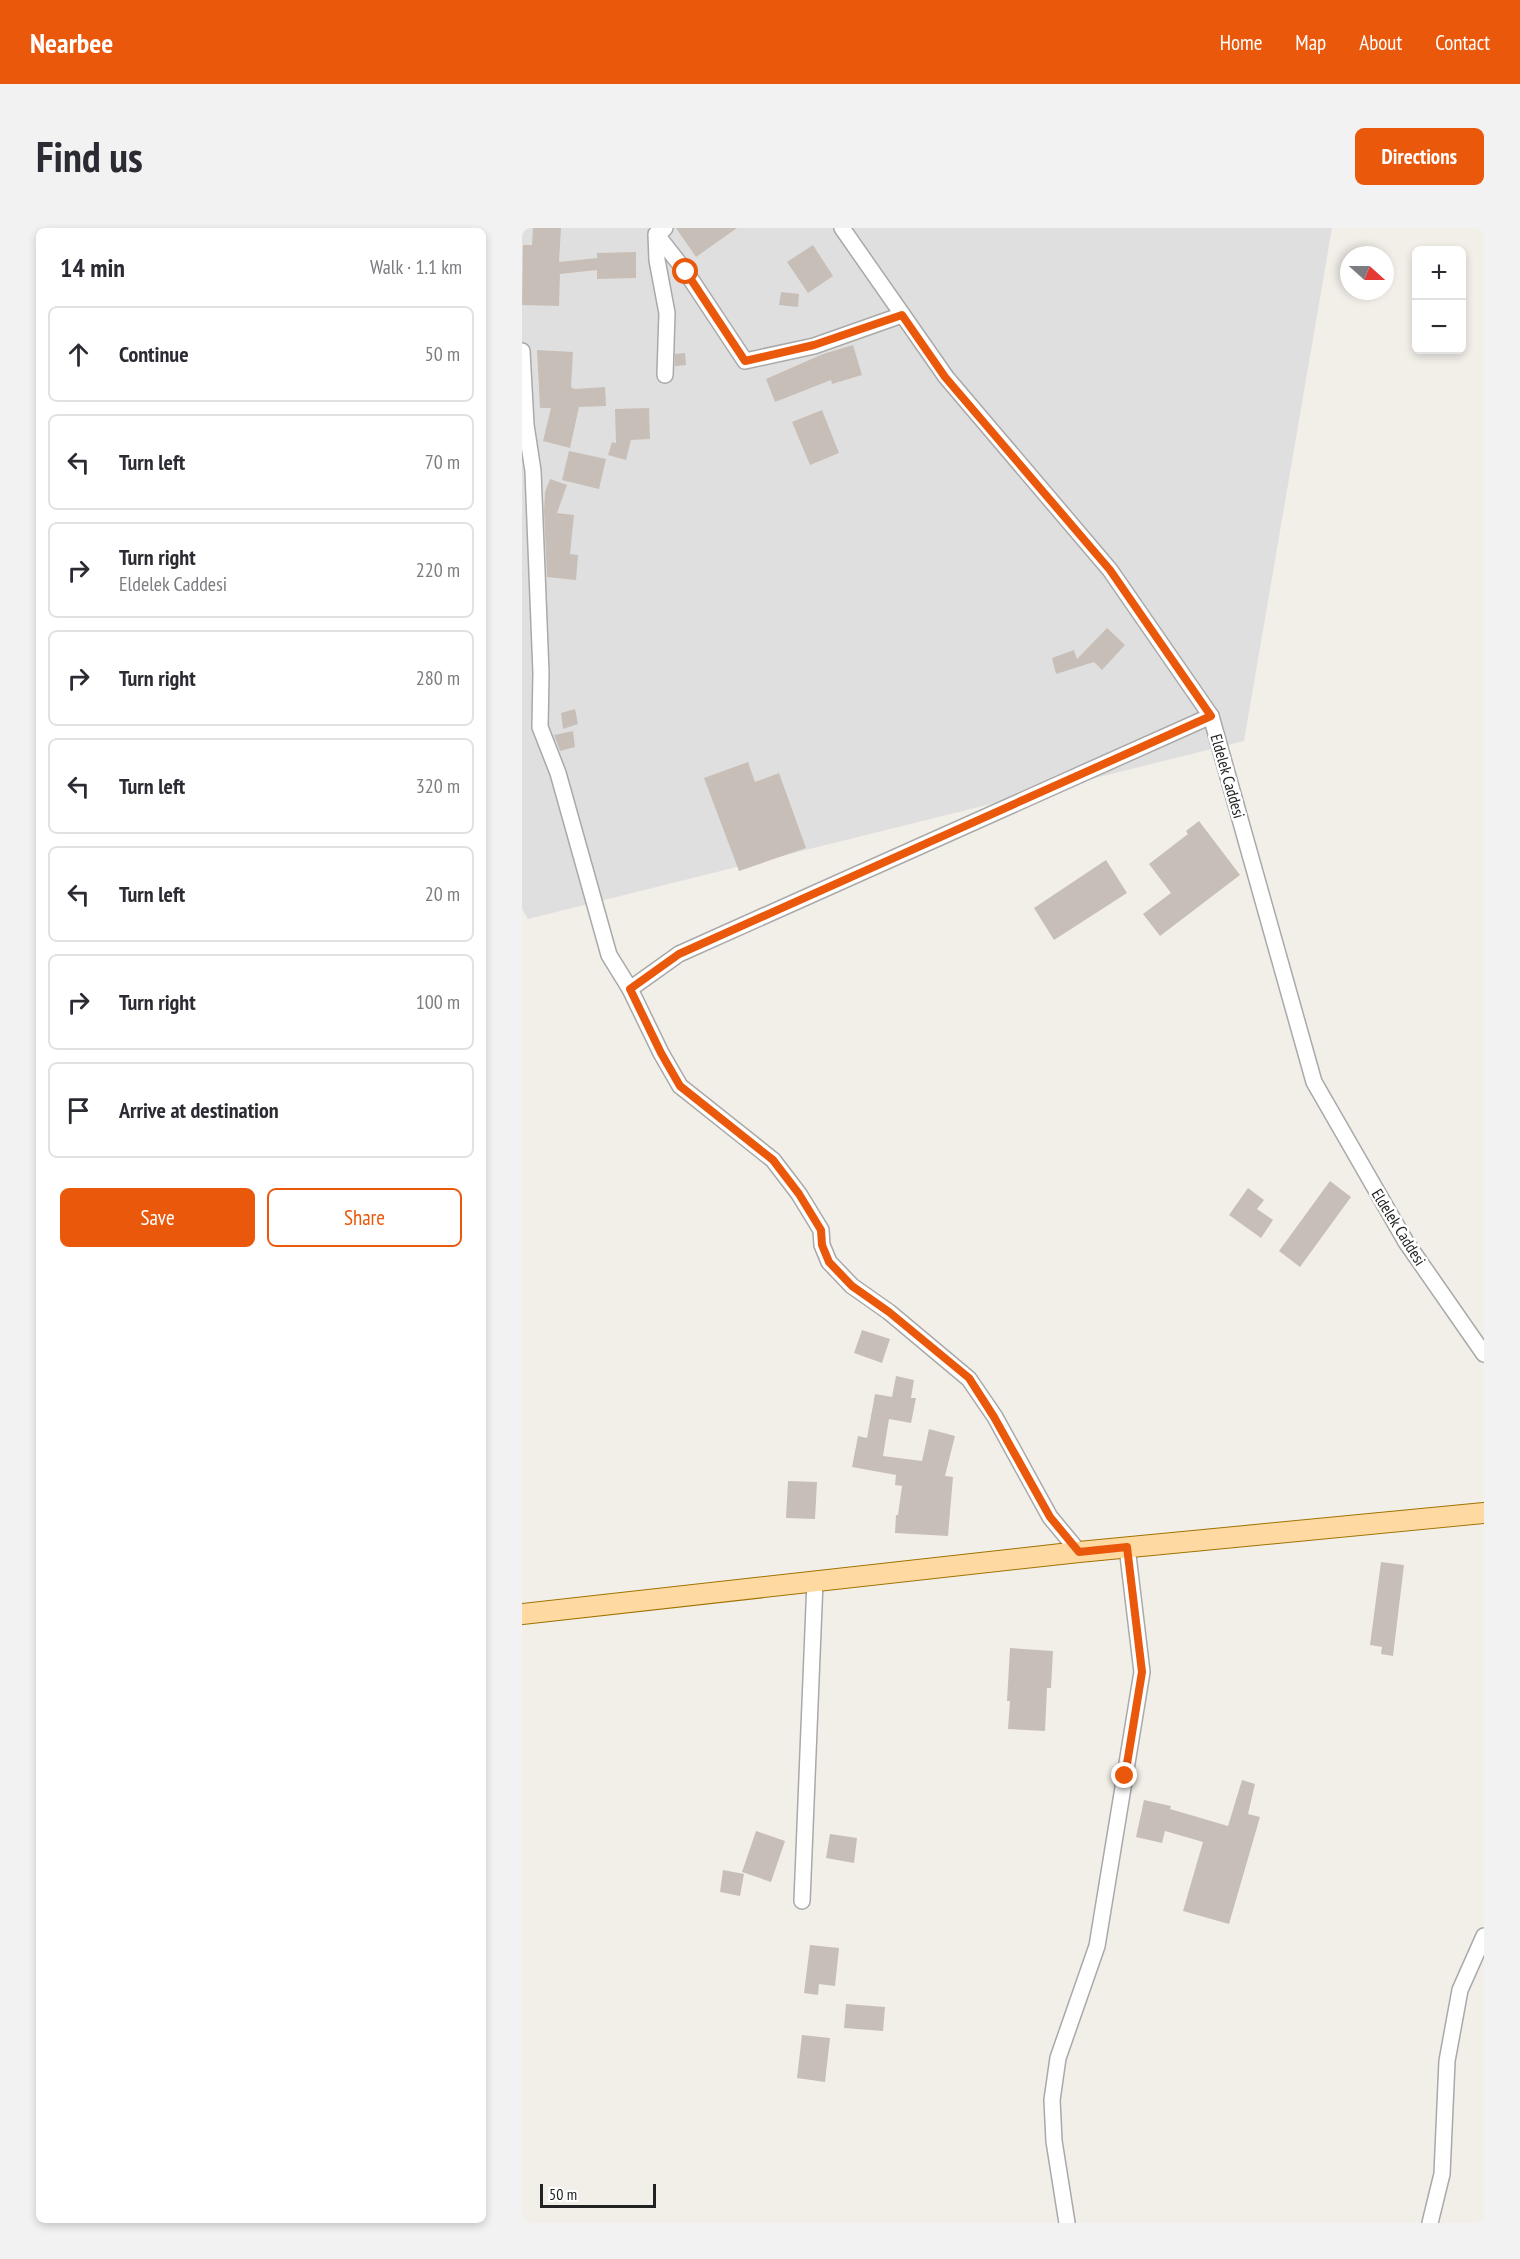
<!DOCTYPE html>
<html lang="en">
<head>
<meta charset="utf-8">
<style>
	:root { --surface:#fff; --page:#f2f2f3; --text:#2b2b33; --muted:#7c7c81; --line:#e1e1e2; --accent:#ea580c }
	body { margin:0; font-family:"PT Sans Narrow",sans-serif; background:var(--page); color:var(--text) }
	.controls { position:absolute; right:18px; top:18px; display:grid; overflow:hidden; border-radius:9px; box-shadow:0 3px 9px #0003 }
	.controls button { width:54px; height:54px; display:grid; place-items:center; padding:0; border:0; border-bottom:2px solid var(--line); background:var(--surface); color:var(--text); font:30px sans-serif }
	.compass { position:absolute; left:818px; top:18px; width:54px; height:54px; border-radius:50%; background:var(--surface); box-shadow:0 3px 9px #0003; rotate:111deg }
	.scale { position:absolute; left:18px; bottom:15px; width:116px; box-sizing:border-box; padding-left:6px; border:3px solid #222; border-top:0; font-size:16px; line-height:21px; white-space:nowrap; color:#222; -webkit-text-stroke:4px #fff; paint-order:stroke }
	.stop { position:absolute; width:18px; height:18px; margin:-14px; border:4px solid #ea580c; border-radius:50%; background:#fff }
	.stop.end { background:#ea580c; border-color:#fff; box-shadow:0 2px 6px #0008 }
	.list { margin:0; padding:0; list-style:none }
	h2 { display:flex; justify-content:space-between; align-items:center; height:78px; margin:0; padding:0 24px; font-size:26px }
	h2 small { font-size:20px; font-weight:400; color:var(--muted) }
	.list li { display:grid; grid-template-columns:39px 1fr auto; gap:18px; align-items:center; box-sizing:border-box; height:96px; margin:0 12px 12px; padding:0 12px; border:2px solid var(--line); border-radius:9px }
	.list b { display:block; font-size:22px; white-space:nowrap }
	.list p { margin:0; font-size:20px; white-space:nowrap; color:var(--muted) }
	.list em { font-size:20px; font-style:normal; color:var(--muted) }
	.actions { display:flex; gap:12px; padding:18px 24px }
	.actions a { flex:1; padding:14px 0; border:2px solid var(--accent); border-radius:9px; text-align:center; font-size:21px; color:var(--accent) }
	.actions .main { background:var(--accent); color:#fff }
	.icon { flex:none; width:33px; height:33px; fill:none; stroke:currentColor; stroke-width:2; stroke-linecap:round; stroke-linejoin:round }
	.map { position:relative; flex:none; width:962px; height:1995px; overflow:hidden; border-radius:9px }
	header { display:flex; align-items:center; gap:36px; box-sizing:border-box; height:84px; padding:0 30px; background:var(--accent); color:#fff }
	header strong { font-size:28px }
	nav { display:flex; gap:33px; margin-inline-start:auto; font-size:21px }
	.intro { display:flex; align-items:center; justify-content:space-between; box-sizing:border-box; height:144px; padding:0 36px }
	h1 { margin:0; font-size:42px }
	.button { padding:15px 27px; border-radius:9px; background:var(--accent); color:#fff; font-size:21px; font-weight:700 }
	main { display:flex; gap:36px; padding:0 36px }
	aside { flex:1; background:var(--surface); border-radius:9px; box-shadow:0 3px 9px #0003 }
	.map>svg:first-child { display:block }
</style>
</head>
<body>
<header>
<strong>Nearbee</strong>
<nav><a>Home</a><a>Map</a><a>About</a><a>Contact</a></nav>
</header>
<div class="intro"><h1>Find us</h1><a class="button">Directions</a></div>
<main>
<aside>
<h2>14 min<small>Walk · 1.1 km</small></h2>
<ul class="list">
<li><svg class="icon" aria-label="ahead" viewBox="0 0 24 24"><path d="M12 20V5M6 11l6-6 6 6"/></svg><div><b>Continue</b></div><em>50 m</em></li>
<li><svg class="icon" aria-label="left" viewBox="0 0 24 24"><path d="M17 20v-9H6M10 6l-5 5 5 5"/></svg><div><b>Turn left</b></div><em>70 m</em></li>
<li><svg class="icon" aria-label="right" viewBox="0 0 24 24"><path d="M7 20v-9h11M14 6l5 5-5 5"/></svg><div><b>Turn right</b><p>Eldelek Caddesi</p></div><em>220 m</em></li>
<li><svg class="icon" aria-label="right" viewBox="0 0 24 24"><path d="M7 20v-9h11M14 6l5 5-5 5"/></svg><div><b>Turn right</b></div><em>280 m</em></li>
<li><svg class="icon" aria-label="left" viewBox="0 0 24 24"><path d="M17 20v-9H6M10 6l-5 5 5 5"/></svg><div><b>Turn left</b></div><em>320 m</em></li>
<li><svg class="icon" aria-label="left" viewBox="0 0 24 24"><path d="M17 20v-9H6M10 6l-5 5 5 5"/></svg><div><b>Turn left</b></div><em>20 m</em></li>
<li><svg class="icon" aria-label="right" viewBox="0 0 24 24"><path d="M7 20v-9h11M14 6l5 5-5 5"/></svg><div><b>Turn right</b></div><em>100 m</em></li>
<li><svg class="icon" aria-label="arrive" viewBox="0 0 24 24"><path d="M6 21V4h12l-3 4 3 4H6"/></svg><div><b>Arrive at destination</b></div></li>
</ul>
<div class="actions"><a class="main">Save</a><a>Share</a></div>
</aside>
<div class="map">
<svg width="962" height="1995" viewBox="0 0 962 1995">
	<rect width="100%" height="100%" fill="#f2efe9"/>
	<path fill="#e0dfdf" d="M0,0H810L722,513L6,691L0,681Z"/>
	<g fill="#c7bfb7">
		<path d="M11,0H39L37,34L75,30V25L114,24V50L75,51V42L38,46L37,78L0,77L1,17H10Z"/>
		<path d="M154,0H215L174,29Z"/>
		<path d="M291,17L311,48L286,65L265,34Z"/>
		<path d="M259,64L277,66L276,79L257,77Z"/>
		<path d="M331,117L340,147L310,156L309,152L253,174L244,151L301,126Z"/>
		<path d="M15,122L51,124L49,159L52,161L83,159L84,178L57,179L48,220L21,213L29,180H18Z"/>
		<path d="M163,125L164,137L153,138V126Z"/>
		<path d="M127,180L128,211L109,212L104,232L86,227L90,214L94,215L93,181Z"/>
		<path d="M300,182L317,225L288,237L270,194Z"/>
		<path d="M47,223L84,231L77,261L40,252Z"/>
		<path d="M28,251L45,257L35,285L52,287L48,326L56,327L54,352L25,349L22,283L23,264Z"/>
		<path d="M585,400L603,417L580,442L572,434L534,446L530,430L552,422L555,431Z"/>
		<path d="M53,481L56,496L41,501L39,485Z"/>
		<path d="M51,503L53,519L38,523L32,507Z"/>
		<path d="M226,534L233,554L257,545L284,620L217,643L182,550Z"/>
		<path d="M677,593L718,647L638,708L621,686L649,665L627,636L666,606L664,603Z"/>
		<path d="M584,632L605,665L532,712L512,680Z"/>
		<path d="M808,953L829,969L778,1039L757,1023Z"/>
		<path d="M726,960L742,972L735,981L751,992L739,1010L707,987Z"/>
		<path d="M340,1102L368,1111L360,1135L332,1125Z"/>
		<path d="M374,1148L392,1152L389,1170H394L389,1195L367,1191L361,1228L400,1233L407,1201L433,1208L423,1248L431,1249L426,1308L373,1305L374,1287H376L380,1258L373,1257L374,1247L330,1239L336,1208L345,1210L353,1166L370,1169Z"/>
		<path d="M266,1253L295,1254L293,1291L264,1290Z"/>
		<path d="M859,1334L882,1337L871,1428L859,1426L860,1419L848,1417Z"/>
		<path d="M488,1420L531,1423L529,1460H525L523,1503L486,1501L488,1473H485Z"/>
		<path d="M720,1552L733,1556L726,1586L738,1589L707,1696L661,1683L681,1614L643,1603L640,1615L614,1609L622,1572L649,1578L648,1581L706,1598Z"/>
		<path d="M234,1603L263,1613L249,1654L220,1644Z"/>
		<path d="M308,1606L335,1610L332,1635L304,1630Z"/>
		<path d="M201,1642L222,1646L218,1668L198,1664Z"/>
		<path d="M288,1717L317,1720L313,1758L297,1756L296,1767L282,1765Z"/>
		<path d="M324,1776L363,1779L361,1803L322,1800Z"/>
		<path d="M280,1807L308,1810L303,1854L275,1850Z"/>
	</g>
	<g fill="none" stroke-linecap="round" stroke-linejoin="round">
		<defs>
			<g id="minor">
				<path d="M143,0L135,7L164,44L223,133L292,118L380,87"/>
				<path d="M320,0L424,149L588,342L689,488L792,854L884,1014L962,1126"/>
				<path d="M134,6L135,32L145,85L143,147"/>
				<path d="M0,123L4,197L11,243L19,445L18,499L36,545L87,727L108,761"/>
				<path d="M557,1324L528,1289L473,1189L447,1151L367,1084L330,1058L307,1034L300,1017L299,1002L277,966L251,932L158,858L139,825L108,761L157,726L689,488"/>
				<path d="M280,1673L293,1353"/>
				<path d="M545,1995L532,1913L530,1872L536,1830L575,1718L620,1444L605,1319"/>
				<path d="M908,1995L920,1946L925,1833L938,1762L962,1708"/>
			</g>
			<path id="major" d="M0,1386L557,1324L962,1285"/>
		</defs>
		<use href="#minor" stroke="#a9a9a9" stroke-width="18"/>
		<use href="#major" stroke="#a07200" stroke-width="22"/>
		<use href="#minor" stroke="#fff" stroke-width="15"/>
		<use href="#major" stroke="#fedaa2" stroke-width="20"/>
	</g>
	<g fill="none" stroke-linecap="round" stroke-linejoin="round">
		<path stroke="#ea580c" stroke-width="8" d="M164,44L223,133L292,117L380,87L423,149L588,342L689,488L157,726L108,761L139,825L158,858L251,932L277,966L299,1002L300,1017L307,1034L330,1058L367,1084L447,1150L472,1189L528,1289L557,1324L605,1319L620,1444L603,1548"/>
	</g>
	<g text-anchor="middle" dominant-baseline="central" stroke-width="5" stroke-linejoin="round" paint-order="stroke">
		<g font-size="16" fill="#222" stroke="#fff">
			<text transform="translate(706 548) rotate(74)">Eldelek Caddesi</text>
			<text transform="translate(877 999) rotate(58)">Eldelek Caddesi</text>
		</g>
	</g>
</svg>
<div class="controls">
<button>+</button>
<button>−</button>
</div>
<svg class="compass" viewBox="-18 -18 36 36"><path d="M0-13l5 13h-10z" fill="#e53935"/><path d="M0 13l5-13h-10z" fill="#7c7c81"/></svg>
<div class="scale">50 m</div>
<div class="stop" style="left:164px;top:44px"></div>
<div class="stop end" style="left:603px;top:1548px"></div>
</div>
</main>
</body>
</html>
